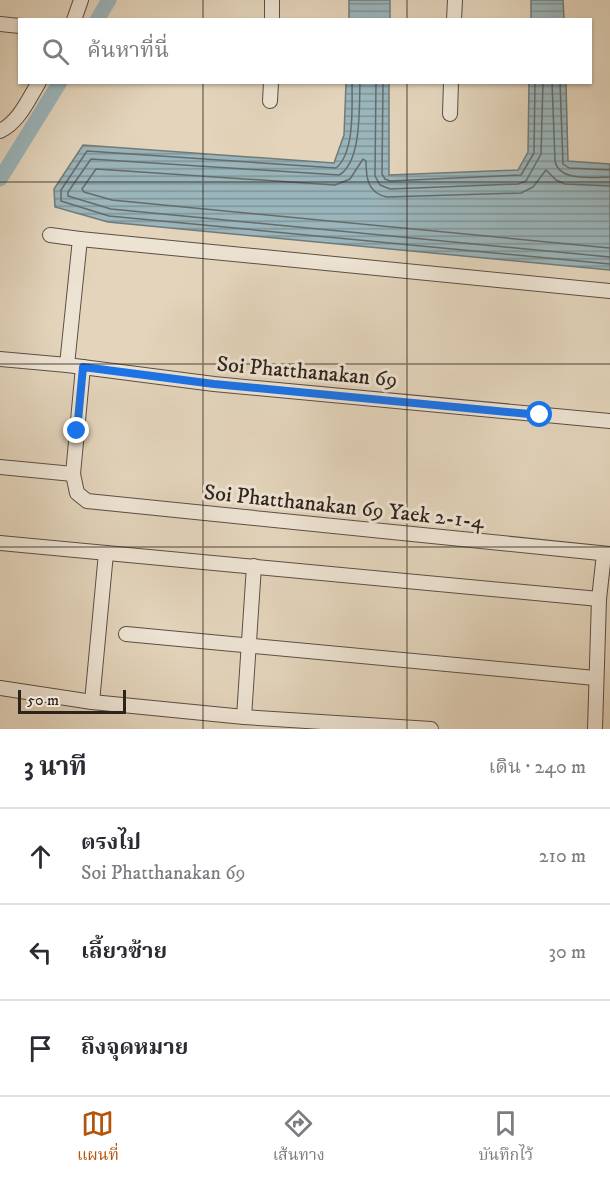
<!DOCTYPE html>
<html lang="th">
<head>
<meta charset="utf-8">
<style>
	:root { --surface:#fff; --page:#f2f2f3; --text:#2b2b33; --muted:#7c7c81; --line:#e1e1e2; --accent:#b45309 }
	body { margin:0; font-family:"IM FELL DW Pica","Noto Serif Thai",serif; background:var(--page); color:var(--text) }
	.scale { position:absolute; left:18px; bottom:15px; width:108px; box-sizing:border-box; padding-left:6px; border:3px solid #2e231c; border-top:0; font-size:16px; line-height:21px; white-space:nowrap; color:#2e231c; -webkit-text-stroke:4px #ede3d3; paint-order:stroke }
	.stop { position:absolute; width:18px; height:18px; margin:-14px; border:4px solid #1a73e8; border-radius:50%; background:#fff }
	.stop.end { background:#1a73e8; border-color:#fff; box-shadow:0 2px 6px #0008 }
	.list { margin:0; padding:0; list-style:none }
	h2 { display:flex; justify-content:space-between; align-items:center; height:78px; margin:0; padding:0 24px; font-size:26px }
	h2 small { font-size:20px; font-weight:400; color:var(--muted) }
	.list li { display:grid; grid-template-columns:39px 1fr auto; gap:18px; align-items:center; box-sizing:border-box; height:96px; padding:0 24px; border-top:2px solid var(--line) }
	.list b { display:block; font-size:22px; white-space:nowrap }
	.list p { margin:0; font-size:20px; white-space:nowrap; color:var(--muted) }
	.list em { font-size:20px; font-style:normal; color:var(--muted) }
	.icon { flex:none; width:33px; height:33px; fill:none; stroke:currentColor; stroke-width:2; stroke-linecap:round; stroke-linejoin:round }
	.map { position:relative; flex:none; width:610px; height:729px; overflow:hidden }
	.search { position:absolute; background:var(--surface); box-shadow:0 2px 4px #0004; left:18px; right:18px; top:18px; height:66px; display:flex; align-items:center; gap:15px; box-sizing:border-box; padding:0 21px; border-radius:0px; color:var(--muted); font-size:22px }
	.sheet { height:366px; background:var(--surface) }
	nav { display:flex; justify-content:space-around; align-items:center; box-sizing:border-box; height:84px; border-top:2px solid var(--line); background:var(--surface); font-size:16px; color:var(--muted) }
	nav a { display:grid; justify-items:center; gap:3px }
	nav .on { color:var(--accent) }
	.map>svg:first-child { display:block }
</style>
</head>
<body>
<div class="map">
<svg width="610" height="729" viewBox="0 0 610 729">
	<defs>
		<pattern id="water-rules" width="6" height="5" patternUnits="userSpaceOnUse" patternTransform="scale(1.5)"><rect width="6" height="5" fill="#9ab5bb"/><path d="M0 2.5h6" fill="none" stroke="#7e9397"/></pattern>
	</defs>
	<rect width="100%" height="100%" fill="#e3d4bb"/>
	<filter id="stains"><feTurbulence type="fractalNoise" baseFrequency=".00333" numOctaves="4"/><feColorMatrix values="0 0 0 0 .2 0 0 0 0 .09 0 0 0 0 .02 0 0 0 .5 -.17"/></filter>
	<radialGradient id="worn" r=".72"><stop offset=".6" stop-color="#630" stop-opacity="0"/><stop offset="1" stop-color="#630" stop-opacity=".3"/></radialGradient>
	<g fill="url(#water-rules)" stroke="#6f7b7b" stroke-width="1.5">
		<rect x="349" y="0" width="41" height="19"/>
		<path d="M531,0H563L564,19H531Z"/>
		<path d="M346,83H389V175L518,170L528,152L529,83H566L568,161L610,164V270L108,222L55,207L54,189L83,145L334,163L344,135Z"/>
	</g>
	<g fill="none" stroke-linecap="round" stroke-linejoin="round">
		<g stroke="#646c6c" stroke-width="1.5">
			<path d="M352,82C352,105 355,153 336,168L87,151L61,190V201L109,216L610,264"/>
			<path d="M360,82C359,107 362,162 339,175L91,159L68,192V196L111,209L610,257"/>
			<path d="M376,82L375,176L380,185L390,189L518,184L526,181L541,154L543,82"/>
			<path d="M383,82L382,174L385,179L390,181L521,175L534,153L535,82"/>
			<path d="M552,82L555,161C559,182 593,177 610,177"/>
			<path d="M560,82L563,164L569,168L610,170"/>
			<path d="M610,186L565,184L556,180L546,170L533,187L521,193L387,197C368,193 366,179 366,161L363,159L350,179L335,185L96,169L82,189L84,192L112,200L610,248"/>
		</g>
		<g stroke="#9ab5bb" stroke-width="15">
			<path d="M97,20L109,0"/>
			<path d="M0,179L60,82"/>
		</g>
		<defs>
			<g id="minor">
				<path d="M74,20L81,0"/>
				<path d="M272,20V0"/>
				<path d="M454,20L455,0"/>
				<path d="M0,24L20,26"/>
				<path d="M270,101L271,82"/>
				<path d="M450,114L451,82"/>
				<path d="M0,131C19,122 28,100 39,82"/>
				<path d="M50,235L80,239L67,365"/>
				<path d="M80,239L610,291"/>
				<path d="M0,359L67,365L214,384L610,421"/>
				<path d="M83,367L73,474L77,493L87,501L610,554"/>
				<path d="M0,467L73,474"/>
				<path d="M0,543L599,599"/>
				<path d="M126,634L595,678"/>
				<path d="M0,688L92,702L244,717L431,729"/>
				<path d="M92,702L106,553"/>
				<path d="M244,717L254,566"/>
				<path d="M595,729L599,599L604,554"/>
			</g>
		</defs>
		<use href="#minor" stroke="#5b4f44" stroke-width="16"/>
		<use href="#minor" stroke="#ede3d3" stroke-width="14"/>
	</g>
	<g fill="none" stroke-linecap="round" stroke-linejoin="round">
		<path stroke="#1a73e8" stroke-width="8" d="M77,431L83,367L214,384L540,415"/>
	</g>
	<path fill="none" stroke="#2e231c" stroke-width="1.5" stroke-opacity="0.55" d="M203,0V20M407,0V20M203,82V729M407,82V729M0,182H610M0,364H610M0,547H610"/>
	<g text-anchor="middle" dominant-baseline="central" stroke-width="6" stroke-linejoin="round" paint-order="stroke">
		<g font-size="22" fill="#2e231c" stroke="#ede3d3">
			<text transform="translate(307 372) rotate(5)">Soi Phatthanakan 69</text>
			<text transform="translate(344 507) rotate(6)">Soi Phatthanakan 69 Yaek 2-1-4</text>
		</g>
	</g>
	<rect width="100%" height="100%" filter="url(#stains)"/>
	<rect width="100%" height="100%" fill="url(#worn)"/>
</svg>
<div class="scale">50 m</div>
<div class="stop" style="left:540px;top:415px"></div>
<div class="stop end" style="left:77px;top:431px"></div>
<div class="search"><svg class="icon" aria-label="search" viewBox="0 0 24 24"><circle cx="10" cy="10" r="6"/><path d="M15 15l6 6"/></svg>ค้นหาที่นี่</div>
</div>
<section class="sheet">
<h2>3 นาที<small>เดิน · 240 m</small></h2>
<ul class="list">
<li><svg class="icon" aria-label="ahead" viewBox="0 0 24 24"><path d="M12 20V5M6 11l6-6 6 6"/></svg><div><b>ตรงไป</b><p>Soi Phatthanakan 69</p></div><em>210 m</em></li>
<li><svg class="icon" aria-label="left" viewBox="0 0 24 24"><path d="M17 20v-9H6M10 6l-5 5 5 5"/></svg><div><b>เลี้ยวซ้าย</b></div><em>30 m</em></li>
<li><svg class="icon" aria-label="arrive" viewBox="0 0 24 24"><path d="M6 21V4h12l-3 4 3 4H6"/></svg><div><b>ถึงจุดหมาย</b></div></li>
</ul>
</section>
<nav>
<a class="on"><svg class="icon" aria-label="map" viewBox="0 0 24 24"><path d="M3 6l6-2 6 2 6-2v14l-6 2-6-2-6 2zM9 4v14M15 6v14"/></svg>แผนที่</a>
<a><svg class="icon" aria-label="directions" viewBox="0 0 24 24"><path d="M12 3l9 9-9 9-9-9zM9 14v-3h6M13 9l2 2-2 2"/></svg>เส้นทาง</a>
<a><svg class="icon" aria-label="saved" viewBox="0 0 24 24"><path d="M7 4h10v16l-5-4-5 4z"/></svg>บันทึกไว้</a>
</nav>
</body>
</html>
